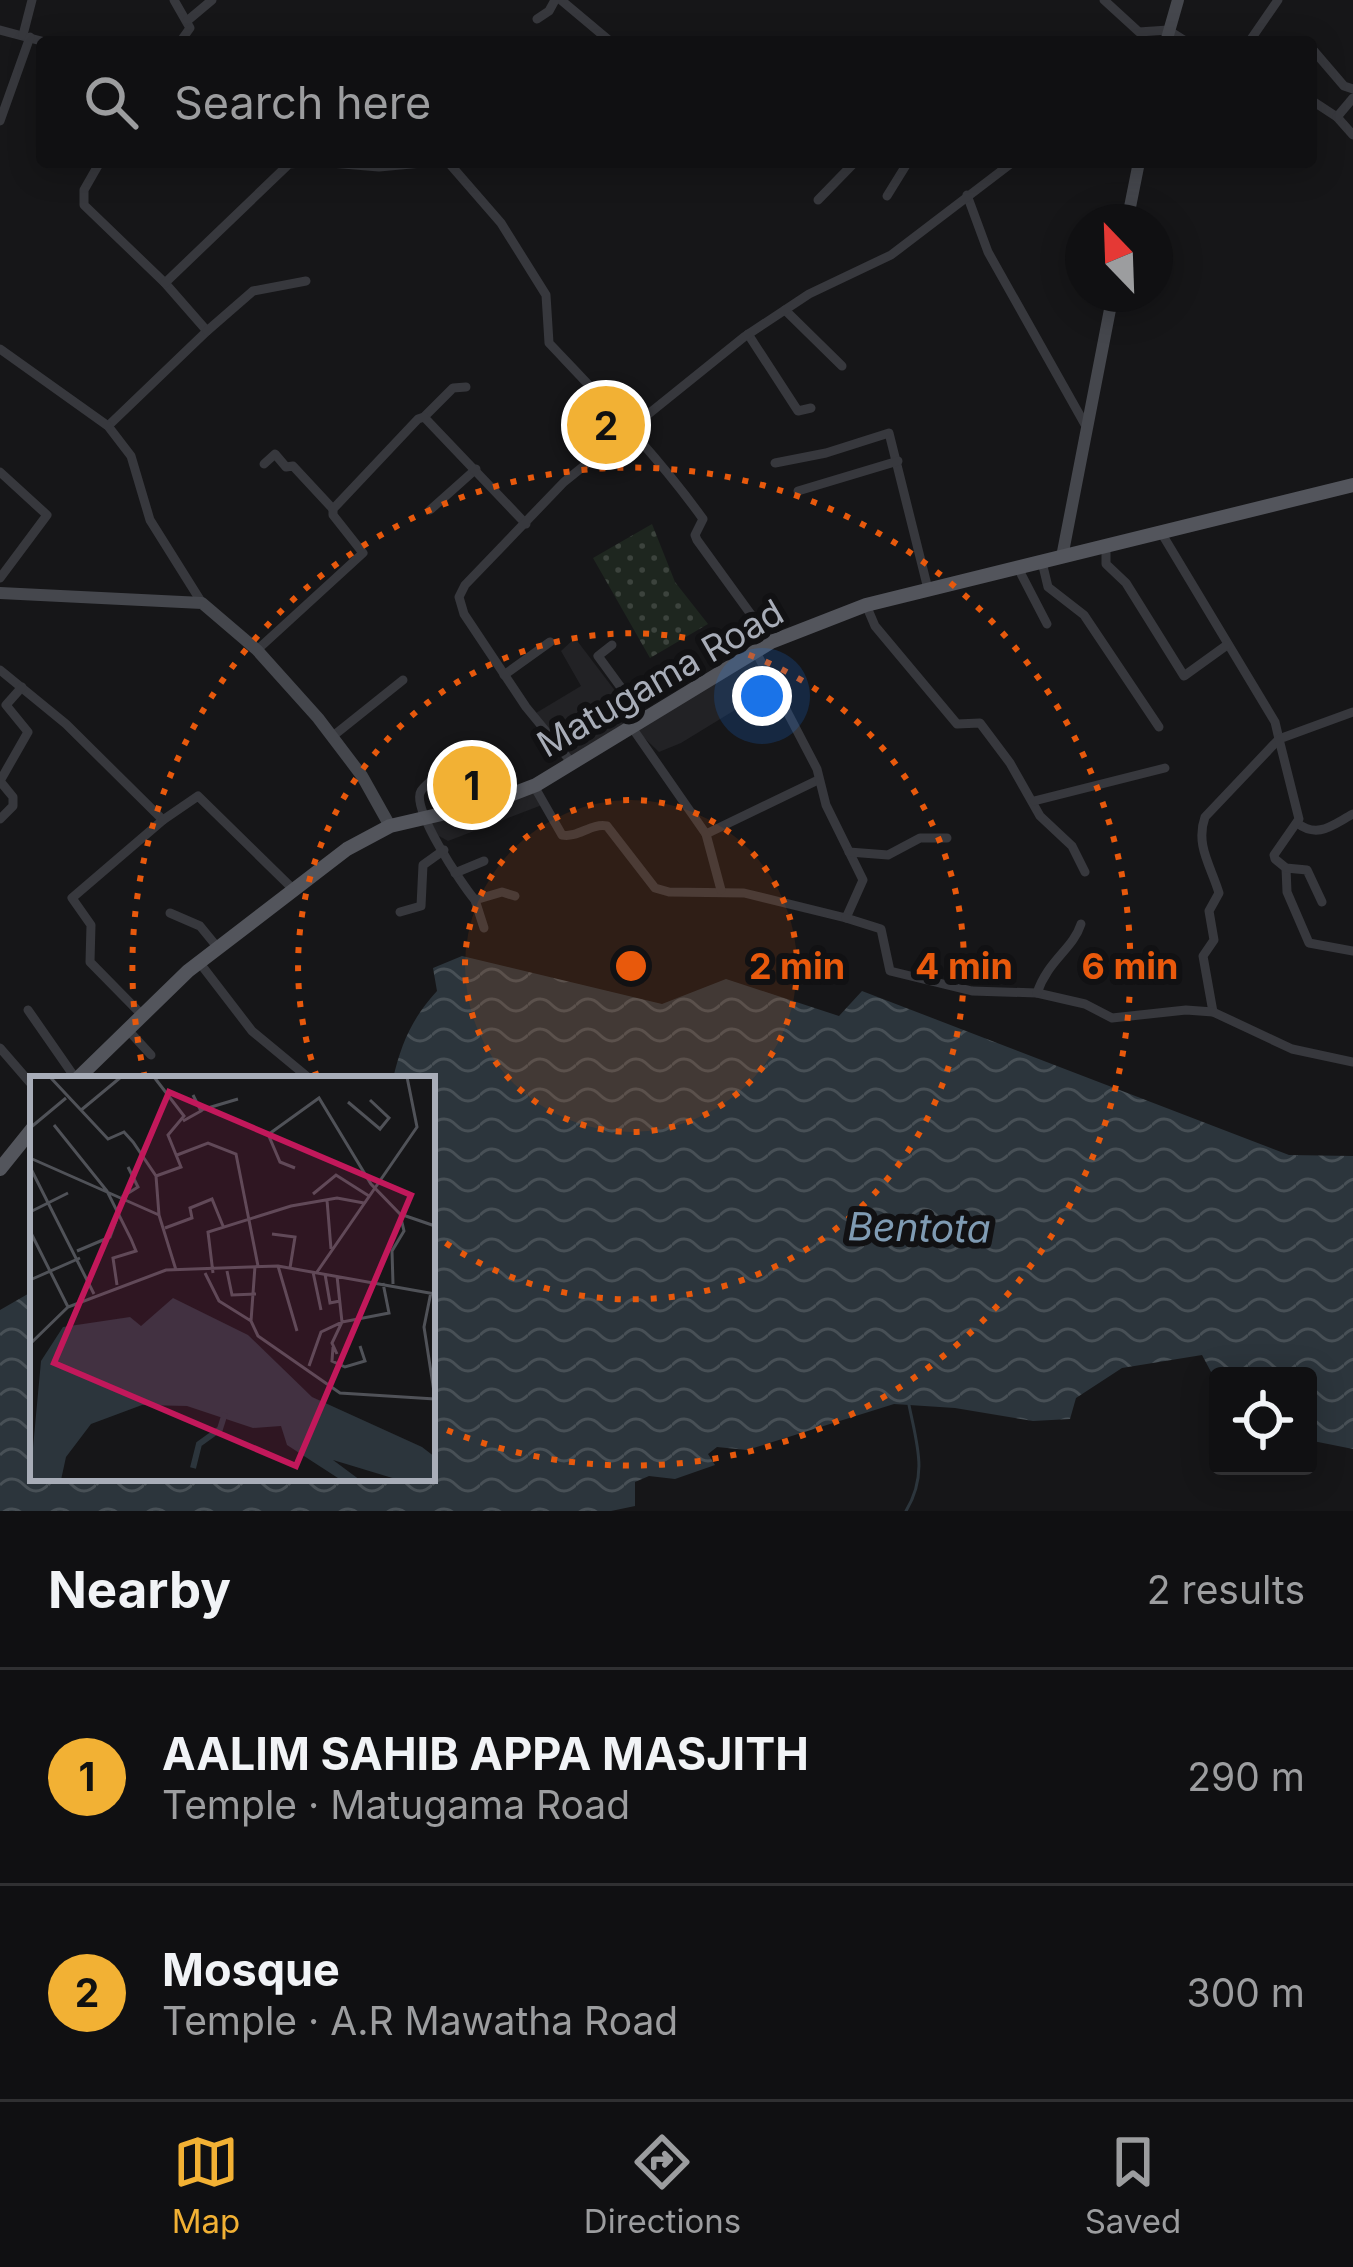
<!DOCTYPE html>
<html lang="en">
<head>
<meta charset="utf-8">
<style>
	:root { --surface:#101012; --page:#1e1e20; --text:#f1f3f6; --muted:#9c9d9f; --line:#303032; --accent:#f2b134 }
	body { margin:0; font-family:Inter,sans-serif; background:var(--page); color:var(--text) }
	.controls { position:absolute; right:36px; bottom:36px; display:grid; overflow:hidden; border-radius:12px; box-shadow:0 6px 30px #0003 }
	.controls button { width:108px; height:108px; display:grid; place-items:center; padding:0; border:0; border-bottom:3px solid var(--line); background:var(--surface); color:var(--text); font:60px sans-serif }
	.compass { position:absolute; left:1065px; top:204px; width:108px; height:108px; border-radius:50%; background:var(--surface); box-shadow:0 6px 30px #0003; rotate:337deg }
	.you { position:absolute; left:762px; top:696px; width:42px; height:42px; margin:-30px; border:9px solid #fff; border-radius:50%; background:#1a73e8; box-shadow:0 0 0 18px #1a73e833 }
	.badge { display:grid; place-items:center; width:78px; height:78px; border-radius:50%; background:var(--accent); color:#111; font-size:39px; font-weight:700 }
	.pin { position:absolute; translate:-50% -50%; border:6px solid #fff; box-shadow:0 3px 12px #0006 }
	.list { margin:0; padding:0; list-style:none }
	h2 { display:flex; justify-content:space-between; align-items:center; height:156px; margin:0; padding:0 48px; font-size:51px }
	h2 small { font-size:39px; font-weight:400; color:var(--muted) }
	.list li { display:grid; grid-template-columns:78px 1fr auto; gap:36px; align-items:center; box-sizing:border-box; height:216px; padding:0 48px; border-top:3px solid var(--line) }
	.list b { display:block; font-size:45px; white-space:nowrap }
	.list p { margin:0; font-size:39px; white-space:nowrap; color:var(--muted) }
	.list em { font-size:39px; font-style:normal; color:var(--muted) }
	.icon { flex:none; width:66px; height:66px; fill:none; stroke:currentColor; stroke-width:2; stroke-linecap:round; stroke-linejoin:round }
	.map { position:relative; flex:none; width:1353px; height:1511px; overflow:hidden }
	.search { position:absolute; background:var(--surface); box-shadow:0 6px 30px #0003; left:36px; right:36px; top:36px; height:132px; display:flex; align-items:center; gap:30px; box-sizing:border-box; padding:0 42px; border-radius:12px; color:var(--muted); font-size:45px }
	.sheet { height:588px; background:var(--surface) }
	nav { display:flex; justify-content:space-around; align-items:center; box-sizing:border-box; height:168px; border-top:3px solid var(--line); background:var(--surface); font-size:33px; color:var(--muted) }
	nav a { display:grid; justify-items:center; gap:6px }
	nav .on { color:var(--accent) }
	.map>svg:first-child { display:block }
</style>
</head>
<body>
<div class="map">
<svg width="1353" height="1511" viewBox="0 0 1353 1511">
	<defs>
		<pattern id="park-dots" width="8" height="8" patternUnits="userSpaceOnUse" patternTransform="scale(3)"><rect width="8" height="8" fill="#1e261f"/><path d="M2 2h.1M6 6h.1" fill="none" stroke="#3c433d" stroke-width="1.8" stroke-linecap="round"/></pattern>
		<pattern id="water-waves" width="16" height="10" patternUnits="userSpaceOnUse" patternTransform="scale(3)"><rect width="16" height="10" fill="#2c353c"/><path d="M0 5q4-4 8 0t8 0" fill="none" stroke="#485056"/></pattern>
	</defs>
	<rect width="100%" height="100%" fill="#161618"/>
	<g fill="#222225">
		<path d="M575,638L635,717L574,762L536,713L581,686L561,651Z"/>
		<path d="M754,656L771,688L681,743L659,752L637,731Z"/>
		<path d="M532,788L542,805L448,841L437,835L428,819Z"/>
	</g>
	<path fill="url(#park-dots)" d="M652,524L675,582L708,624L650,658L593,558Z"/>
	<path fill="url(#water-waves)" d="M462,956L662,1004L726,979L839,1016L862,991L1289,1155L1353,1156V1449L1308,1440V1376H1218V1385L1202,1355L1122,1368L1076,1398L1070,1419L1033,1421L955,1408L894,1404L747,1450L717,1447L708,1454L715,1465L675,1479L649,1476L635,1482V1506L611,1511H0V1310L33,1291V1478H432V1079H393C401,1044 412,1018 437,991L433,968Z"/>
	<g fill="none" stroke-linecap="round" stroke-linejoin="round">
		<path stroke="#2c353c" stroke-width="3" d="M906,1511C928,1474 917,1445 909,1405"/>
		<g stroke="#37383d" stroke-width="9">
			<path d="M174,0L190,28L180,42"/>
			<path d="M561,0L611,42"/>
			<path d="M1104,0L1139,32L1168,30L1187,42"/>
			<path d="M537,19L549,11L555,0"/>
			<path d="M187,21L212,0"/>
			<path d="M0,30L45,42"/>
			<path d="M23,35L32,0"/>
			<path d="M1249,42L1278,0"/>
			<path d="M1314,51L1344,86L1353,89"/>
			<path d="M1311,100L1337,117L1353,135"/>
			<path d="M1337,117L1353,98"/>
			<path d="M0,121L30,37"/>
			<path d="M100,162L84,190V205L165,283L207,331L108,426"/>
			<path d="M318,162L379,167L433,162"/>
			<path d="M448,162L501,223L546,295L549,343C603,400 657,455 703,519L695,535L697,540L771,642"/>
			<path d="M967,195L988,252L1087,428"/>
			<path d="M887,196L908,162"/>
			<path d="M818,200L855,162"/>
			<path d="M165,283L289,164L315,162"/>
			<path d="M785,310L842,366"/>
			<path d="M207,331L253,291L306,281"/>
			<path d="M748,334L798,411L811,408"/>
			<path d="M0,349L108,426L131,456L150,520L202,603"/>
			<path d="M424,417L453,388L466,387"/>
			<path d="M775,463L826,453L889,433L928,589"/>
			<path d="M264,464L275,454L286,467L293,466L333,509"/>
			<path d="M0,472L47,515L0,578"/>
			<path d="M798,491L898,461"/>
			<path d="M430,510L476,469"/>
			<path d="M1162,534L1275,722L1279,739L1205,817C1195,845 1211,866 1219,893L1209,911L1214,940L1203,956L1213,1012"/>
			<path d="M1106,547V564L1126,583L1184,676L1227,645"/>
			<path d="M1042,562L1048,587L1084,615L1159,727"/>
			<path d="M1018,568L1047,624"/>
			<path d="M866,605L875,626L957,724L980,723L1010,763L1040,816L1072,846L1085,872"/>
			<path d="M612,645L598,656L644,719"/>
			<path d="M257,650L363,553L333,515V509L418,419L424,417L526,524"/>
			<path d="M0,670L66,724L163,820L72,898L91,925L90,962L143,1016"/>
			<path d="M504,675L550,642"/>
			<path d="M633,729L706,834L818,780"/>
			<path d="M333,736L403,680"/>
			<path d="M468,758C454,767 430,778 421,791C410,807 462,885 475,900L502,892L515,896"/>
			<path d="M572,763L526,707L464,614L459,597L465,585L564,482L744,337L809,294L891,255L1013,162"/>
			<path d="M534,786L562,835C579,838 590,823 607,826L655,888L669,892L744,893L846,918L863,880L826,805L817,769L756,652"/>
			<path d="M1034,801L1165,768"/>
			<path d="M0,819L13,806V797L0,781L28,732L6,705L22,687"/>
			<path d="M163,820L198,796L295,891"/>
			<path d="M1297,823C1318,839 1332,825 1353,814"/>
			<path d="M706,834L721,890"/>
			<path d="M849,852L888,855L920,838H947"/>
			<path d="M1286,868L1287,892L1309,943L1353,951"/>
			<path d="M455,873L484,861"/>
			<path d="M475,900L484,928"/>
			<path d="M1322,902L1307,870L1286,868L1275,859L1274,855L1299,819L1279,739L1353,712"/>
			<path d="M400,912L421,906L423,865L444,850"/>
			<path d="M170,913L200,926L218,948"/>
			<path d="M846,918L881,929L890,971L972,991L1037,993L1085,1004L1112,1018L1186,1010L1213,1012L1292,1049L1353,1062"/>
			<path d="M199,962L252,1031L310,1079"/>
			<path d="M1037,993C1048,960 1073,949 1081,924"/>
			<path d="M28,1010L76,1079"/>
			<path d="M128,1030L151,1055"/>
			<path d="M0,1048L33,1086"/>
		</g>
		<g stroke="#45474d" stroke-width="12">
			<path d="M1166,42L1178,0"/>
			<path d="M1127,222L1139,162"/>
			<path d="M1062,557L1113,294"/>
			<path d="M0,593L202,603L257,650L318,718L362,776L390,826"/>
		</g>
		<g stroke="#53555c" stroke-width="14">
			<path d="M77,1079L188,971L347,849L390,826L489,803L536,785L771,642L866,605L1353,485"/>
			<path d="M0,1169L33,1128"/>
		</g>
	</g>
	<circle cx="631" cy="966" r="166" fill="#e8590c" fill-opacity=".12"/>
	<g fill="none" stroke="#e8590c" stroke-width="6" stroke-dasharray="6 12">
		<circle cx="631" cy="966" r="166"/>
		<path d="M317 1077A333 333 0 1 1 433 1234"/>
		<path d="M145 1078A499 499 0 1 1 432 1424"/>
	</g>
	<g text-anchor="middle" dominant-baseline="central" stroke-width="12" stroke-linejoin="round" paint-order="stroke">
		<g font-size="36" fill="#a8adb8" stroke="#111113">
			<text transform="translate(660 678) rotate(-30)">Matugama Road</text>
		</g>
		<g font-size="39" font-style="italic" fill="#7f9bb3" stroke="#111113">
			<text transform="translate(919 1227) rotate(1)">Bentota</text>
		</g>
	</g>
	<g transform="translate(30 1076)">
		<rect width="405" height="405" fill="#161618"/>
		<path d="M143,222L218,259L282,321L392,371L405,381V404H369L303,384L330,404H311L257,369L251,350L223,352L157,330L112,329L61,348L36,381L31,404H0L11,285L33,251L100,241L111,250Z" fill="#2c353c"/>
		<path fill="none" stroke="#2c353c" stroke-width="6" d="M163,392L169,368L190,353L195,337"/>
		<path fill="none" stroke="#505258" stroke-width="3" d="M20,1L78,63L94,56L103,66L126,100L129,139M124,1L154,40L138,59L151,91L126,100M318,26L350,53L359,42L340,24M171,34L208,23M50,35L91,1M153,45L171,35L163,19M24,49L77,115L101,163L106,175L83,182L87,209M0,52L36,22M238,58L250,86L265,92M239,58L289,22L341,108L370,138L374,155L362,175L363,208M147,79L178,67L206,78L228,190M0,82L129,139L146,194M0,91L64,218M283,118L306,99L339,120M92,121L108,111L98,91M297,124L301,173M0,136L38,117M370,138L405,150M135,152L162,142L160,132L182,123L193,150M0,155L38,231M242,158L265,161L260,192M47,175L80,161L87,142M248,190L267,255M197,195L202,219L226,218M283,196L291,234M287,196L387,51L377,1M175,197L189,225L221,245L225,190M183,197L178,156L261,130L307,122L334,127M295,198L300,227L310,225M0,204L50,182M401,216L394,251L405,322M221,245L228,260L310,317L405,323M0,268L38,231L136,194L248,190L405,218M303,271L302,285L315,291L335,285L330,270M307,278L302,267L312,246L359,237L353,207M279,290L291,256L312,246L307,200"/>
		<path fill="#c2185b" fill-opacity="0.15" stroke="#c2185b" stroke-width="6" d="M139,16L381,119L266,390L24,287Z"/>
		<rect width="405" height="405" fill="none" stroke="#a8adb8" stroke-width="6"/>
	</g>
	<circle cx="631" cy="966" r="18" fill="#e8590c" stroke="#111113" stroke-width="6"/>
	<g font-size="36" text-anchor="middle" font-weight="bold" fill="#e8590c" stroke="#111113" stroke-width="12" stroke-linejoin="round" paint-order="stroke">
		<text x="797" y="979">2 min</text>
		<text x="964" y="979">4 min</text>
		<text x="1130" y="979">6 min</text>
	</g>
</svg>
<div class="controls">
<button><svg class="icon" aria-label="locate" viewBox="0 0 24 24"><circle cx="12" cy="12" r="6"/><path d="M12 2v4M12 18v4M2 12h4M18 12h4"/></svg></button>
</div>
<svg class="compass" viewBox="-18 -18 36 36"><path d="M0-13l5 13h-10z" fill="#e53935"/><path d="M0 13l5-13h-10z" fill="#9c9d9f"/></svg>
<div class="you"></div>
<div class="pin badge" style="left:472px;top:785px">1</div>
<div class="pin badge" style="left:606px;top:425px">2</div>
<div class="search"><svg class="icon" aria-label="search" viewBox="0 0 24 24"><circle cx="10" cy="10" r="6"/><path d="M15 15l6 6"/></svg>Search here</div>
</div>
<section class="sheet">
<h2>Nearby<small>2 results</small></h2>
<ul class="list">
<li><span class="badge">1</span><div><b>AALIM SAHIB APPA MASJITH</b><p>Temple · Matugama Road</p></div><em>290 m</em></li>
<li><span class="badge">2</span><div><b>Mosque</b><p>Temple · A.R Mawatha Road</p></div><em>300 m</em></li>
</ul>
</section>
<nav>
<a class="on"><svg class="icon" aria-label="map" viewBox="0 0 24 24"><path d="M3 6l6-2 6 2 6-2v14l-6 2-6-2-6 2zM9 4v14M15 6v14"/></svg>Map</a>
<a><svg class="icon" aria-label="directions" viewBox="0 0 24 24"><path d="M12 3l9 9-9 9-9-9zM9 14v-3h6M13 9l2 2-2 2"/></svg>Directions</a>
<a><svg class="icon" aria-label="saved" viewBox="0 0 24 24"><path d="M7 4h10v16l-5-4-5 4z"/></svg>Saved</a>
</nav>
</body>
</html>
